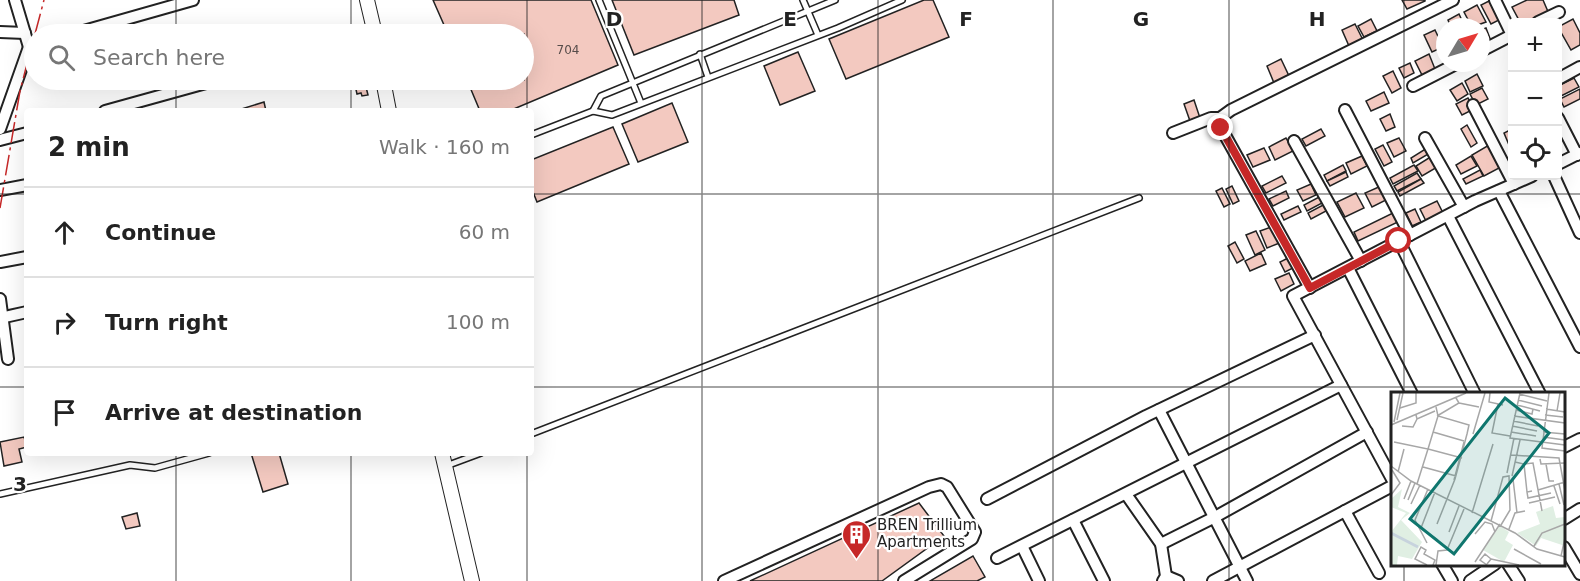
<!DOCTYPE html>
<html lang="en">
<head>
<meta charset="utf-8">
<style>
	:root { --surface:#fff; --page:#f2f2f2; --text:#222; --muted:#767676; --line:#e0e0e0 }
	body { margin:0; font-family:"DejaVu Sans",sans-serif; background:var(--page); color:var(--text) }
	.controls { position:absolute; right:18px; top:18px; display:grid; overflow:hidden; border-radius:6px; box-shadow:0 6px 24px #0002 }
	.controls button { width:54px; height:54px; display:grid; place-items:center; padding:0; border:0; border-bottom:2px solid var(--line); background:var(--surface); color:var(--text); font:30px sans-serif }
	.compass { position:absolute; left:1436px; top:18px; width:54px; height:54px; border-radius:50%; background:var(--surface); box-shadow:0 6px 24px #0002; rotate:52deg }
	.stop { position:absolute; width:18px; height:18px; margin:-14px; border:4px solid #c62828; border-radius:50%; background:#fff }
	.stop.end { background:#c62828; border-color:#fff; box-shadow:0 2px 6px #0008 }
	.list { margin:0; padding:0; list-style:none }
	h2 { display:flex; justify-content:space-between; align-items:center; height:78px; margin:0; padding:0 24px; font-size:26px }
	h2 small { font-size:20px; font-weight:400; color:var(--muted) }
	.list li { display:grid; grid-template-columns:39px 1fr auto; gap:18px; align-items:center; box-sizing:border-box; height:90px; padding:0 24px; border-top:2px solid var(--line) }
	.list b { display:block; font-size:22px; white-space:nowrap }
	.list em { font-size:20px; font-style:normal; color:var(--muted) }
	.icon { flex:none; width:33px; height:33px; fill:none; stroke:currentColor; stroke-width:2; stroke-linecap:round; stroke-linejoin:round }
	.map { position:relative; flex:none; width:1580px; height:581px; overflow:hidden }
	.search { position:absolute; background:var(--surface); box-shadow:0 6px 24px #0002; left:24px; top:24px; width:510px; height:66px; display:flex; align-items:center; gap:15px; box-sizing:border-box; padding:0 21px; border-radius:33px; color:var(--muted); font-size:22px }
	.panel { position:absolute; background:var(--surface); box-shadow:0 6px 24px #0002; left:24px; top:108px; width:510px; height:348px; border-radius:6px }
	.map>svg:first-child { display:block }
</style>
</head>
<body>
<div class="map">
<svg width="1580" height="581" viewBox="0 0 1580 581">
	<rect width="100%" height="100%" fill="#fff"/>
	<g fill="#f3c9c0" stroke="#222" stroke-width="1.5">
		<path d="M433,0H591L618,65L509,111H480L467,80H524V34H448Z"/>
		<path d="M612,0H734L739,15L634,55Z"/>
		<path d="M924,0H933L949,37L846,79L829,39Z"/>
		<path d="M1402,0H1425V1L1407,9Z"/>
		<path d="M1527,0H1543L1549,14L1532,22H1520L1512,7Z"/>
		<path d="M1489,1L1499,20L1491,24L1481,5Z"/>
		<path d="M1477,5L1486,22L1472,27L1464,12Z"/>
		<path d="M1459,14L1465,27H1451L1448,20Z"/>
		<path d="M1371,19L1377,31L1364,37L1358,26Z"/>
		<path d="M1573,19L1580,33V45L1571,50L1558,27Z"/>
		<path d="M1355,24L1363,40L1349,46L1342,30Z"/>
		<path d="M1486,28L1491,41L1482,45L1481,30Z"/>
		<path d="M1435,30L1443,47L1432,52L1424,35Z"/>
		<path d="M798,52L815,91L780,105L764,66Z"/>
		<path d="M1429,54L1435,69L1422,75L1415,61Z"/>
		<path d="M1281,59L1289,76L1274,83L1267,66Z"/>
		<path d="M1410,63L1414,73L1404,78L1399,68Z"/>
		<path d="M1393,71L1401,88L1392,93L1383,76Z"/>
		<path d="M1477,74L1483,86L1470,92L1465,81Z"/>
		<path d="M1574,78L1579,87L1559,97L1558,86Z"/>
		<path d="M365,83L368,95L362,96L361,93L357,94L355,85Z"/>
		<path d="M1462,83L1468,94L1457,101L1450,90Z"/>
		<path d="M1482,88L1488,99L1476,105L1470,94Z"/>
		<path d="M1580,89V99L1564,107L1560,99Z"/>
		<path d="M1384,92L1389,103L1371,111L1366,101Z"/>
		<path d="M1468,98L1474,109L1462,115L1456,104Z"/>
		<path d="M1194,100L1200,118L1190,121L1184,104Z"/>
		<path d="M264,102L266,111H235Z"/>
		<path d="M672,103L688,142L638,162L622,124Z"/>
		<path d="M1390,114L1395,127L1386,131L1380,119Z"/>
		<path d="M1467,125L1477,143L1471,147L1461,129Z"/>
		<path d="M613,127L629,164L537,202L531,187V160Z"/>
		<path d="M1321,129L1325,136L1306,146L1302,139Z"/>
		<path d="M1512,129V152L1504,133Z"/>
		<path d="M1286,138L1293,151L1275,160L1269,147Z"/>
		<path d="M1399,138L1406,151L1394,157L1387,143Z"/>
		<path d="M1383,145L1392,162L1384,166L1375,149Z"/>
		<path d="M1489,145L1501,167L1484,176L1472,155Z"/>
		<path d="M1264,148L1270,160L1253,167L1247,155Z"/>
		<path d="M1427,148L1430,153L1413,163L1411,158Z"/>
		<path d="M1362,156L1367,166L1351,174L1346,163Z"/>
		<path d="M1432,156L1439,166L1422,176L1416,166Z"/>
		<path d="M1471,156L1477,166L1461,174L1456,165Z"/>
		<path d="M1343,165L1346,171L1327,181L1324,175Z"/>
		<path d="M1414,165L1418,171L1393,184L1390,178Z"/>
		<path d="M1480,170L1483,176L1466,184L1463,179Z"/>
		<path d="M1346,172L1348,177L1330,186L1327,181Z"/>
		<path d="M1417,173L1421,179L1397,191L1394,186Z"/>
		<path d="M1282,176L1286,183L1266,193L1262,186Z"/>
		<path d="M1421,179L1424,183L1400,196L1398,192Z"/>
		<path d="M1311,184L1316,195L1303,201L1297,190Z"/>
		<path d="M1232,186L1239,201L1233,204L1226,189Z"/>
		<path d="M1381,186L1388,199L1372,207L1365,193Z"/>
		<path d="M1222,188L1230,204L1224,207L1216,191Z"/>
		<path d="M1286,191L1289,198L1273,206L1269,199Z"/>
		<path d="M1356,193L1364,208L1345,217L1337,202Z"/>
		<path d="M1321,196L1324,202L1307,211L1304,205Z"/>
		<path d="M1437,201L1443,213L1426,221L1420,209Z"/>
		<path d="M1325,204L1328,210L1311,219L1308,213Z"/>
		<path d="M1298,206L1301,212L1284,220L1281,214Z"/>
		<path d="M1415,209L1421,222L1412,226L1406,213Z"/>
		<path d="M1395,212L1400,221L1358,241L1354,232Z"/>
		<path d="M1274,226L1282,242L1267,248L1260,231Z"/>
		<path d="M1256,231L1265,250L1255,255L1246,235Z"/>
		<path d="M1235,242L1244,259L1237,263L1228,246Z"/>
		<path d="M1261,253L1266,264L1250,271L1245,261Z"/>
		<path d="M1288,258L1293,268L1285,272L1280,262Z"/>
		<path d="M1289,273L1294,284L1281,291L1275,279Z"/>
		<path d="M24,437L27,447L19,449L22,462L4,466L0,442Z"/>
		<path d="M251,453H279L288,484L263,492Z"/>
		<path d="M919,503L944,536L882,581H750Z"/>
		<path d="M137,513L140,526L126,529L122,517Z"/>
		<path d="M973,556L985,577L977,581H930Z"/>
	</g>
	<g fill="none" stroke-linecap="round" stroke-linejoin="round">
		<defs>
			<g id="service">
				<path d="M599,0L641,103"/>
				<path d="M803,0L818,35"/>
				<path d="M700,54L708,77"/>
				<path d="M593,111L601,96L835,0"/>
				<path d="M531,135L593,111L612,115L838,28L902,0"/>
				<path d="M531,434L1139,198"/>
				<path d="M446,466L481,453"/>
				<path d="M0,494L130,465L155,468L209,453"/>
			</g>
			<g id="minor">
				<path d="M15,0L29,47"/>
				<path d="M1495,0L1512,35"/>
				<path d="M1538,22L1559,12"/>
				<path d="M0,32L25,33"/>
				<path d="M73,34L193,0"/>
				<path d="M1481,51L1512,35"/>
				<path d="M1558,79L1580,67"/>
				<path d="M1413,86L1458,63"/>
				<path d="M1473,105L1514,184"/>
				<path d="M1345,110L1410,235"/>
				<path d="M105,111L217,80"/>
				<path d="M1558,118L1577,155"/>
				<path d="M0,129L29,47L34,46"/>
				<path d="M1173,133L1211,118H1220"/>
				<path d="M1425,138L1464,207"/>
				<path d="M0,140L27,133"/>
				<path d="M1294,141L1361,261"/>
				<path d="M1558,164L1580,153"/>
				<path d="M1554,176L1580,233"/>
				<path d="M0,190L27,185"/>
				<path d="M1499,191L1580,347"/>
				<path d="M1448,216L1540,394"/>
				<path d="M1399,241L1475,394"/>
				<path d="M0,262L27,257"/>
				<path d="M1348,268L1412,394"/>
				<path d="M1310,288L1221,128L1220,118L1231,110L1453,0"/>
				<path d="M0,299L8,359"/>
				<path d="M0,318L27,312"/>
				<path d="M1159,410L1247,581"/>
				<path d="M1564,447L1580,439"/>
				<path d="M1392,479L1293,296L1475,201L1532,176"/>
				<path d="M1126,494L1161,544L1166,576L1163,581"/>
				<path d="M987,499L1146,416L1315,335"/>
				<path d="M1345,511L1379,573"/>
				<path d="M1564,519L1580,509"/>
				<path d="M1073,520L1104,581"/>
				<path d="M1161,544L1215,517L1367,432"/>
				<path d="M1022,546L1039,581"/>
				<path d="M1564,547L1580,574"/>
				<path d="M997,558L1341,385"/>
				<path d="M1442,564L1452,581"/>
				<path d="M1508,564L1519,581"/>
				<path d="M1166,576L1178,581"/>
				<path d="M724,581L929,487L941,484L947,487L975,532L972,539L904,581"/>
				<path d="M1213,581L1392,486"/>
				<path d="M1470,581L1495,564"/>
			</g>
			<g id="tertiary">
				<path d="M367,0L375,34"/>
				<path d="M383,80L389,111"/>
				<path d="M442,453L472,581"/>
			</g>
		</defs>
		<use href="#service" stroke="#222" stroke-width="8"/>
		<use href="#minor" stroke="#222" stroke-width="14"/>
		<use href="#tertiary" stroke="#222" stroke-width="16"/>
		<use href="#service" stroke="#fff" stroke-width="5"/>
		<use href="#minor" stroke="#fff" stroke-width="10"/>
		<use href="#tertiary" stroke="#fff" stroke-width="14"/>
		<g stroke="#c62828" stroke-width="1.5" stroke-dasharray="21 4.5 3 4.5" stroke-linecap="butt">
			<path d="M35,34L44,0"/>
			<path d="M0,208L20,91L34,37"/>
		</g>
	</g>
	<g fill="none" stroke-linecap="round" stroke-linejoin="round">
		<path stroke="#c62828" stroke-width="8" d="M1221,128L1310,288L1399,241"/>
	</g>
	<path fill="none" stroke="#222" stroke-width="1.5" stroke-opacity="0.55" d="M176,0V34M351,0V34M527,0V111M702,0V581M878,0V581M1053,0V581M1229,0V581M1404,0V394M176,80V111M351,80V111M0,194H27M531,194H1580M0,387H27M531,387H1580M176,453V581M351,453V581M527,453V581M1404,564V581"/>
	<defs>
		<symbol id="building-pin" viewBox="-11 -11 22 30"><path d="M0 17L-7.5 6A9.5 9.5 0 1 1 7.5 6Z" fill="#c62828" stroke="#fff"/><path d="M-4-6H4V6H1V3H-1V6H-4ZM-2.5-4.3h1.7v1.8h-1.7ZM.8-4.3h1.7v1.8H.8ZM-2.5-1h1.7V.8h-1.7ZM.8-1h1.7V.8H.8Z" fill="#fff"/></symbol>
	</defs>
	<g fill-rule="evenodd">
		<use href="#building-pin" x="840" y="518" width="33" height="45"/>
	</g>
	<g text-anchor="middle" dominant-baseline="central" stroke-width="4.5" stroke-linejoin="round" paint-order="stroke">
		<g font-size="12" fill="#564c4a">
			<text x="568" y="50">704</text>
		</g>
		<g font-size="15" fill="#222" stroke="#fff" text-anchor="start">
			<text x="877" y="525">BREN Trillium<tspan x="877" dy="17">Apartments</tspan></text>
		</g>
	</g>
	<g transform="translate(1391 392)">
		<rect width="174" height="174" fill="#fff"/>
		<path d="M11,97L7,115L19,121L10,128L31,150L21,167L7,164L6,173H0V140L15,121L0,115V107ZM162,114L165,126L174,125V154L150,146L145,154L126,141L149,132L145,120ZM109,134L118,140L114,148L122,153L113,170L92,158Z" fill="#e0efe3"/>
		<path fill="none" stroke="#c7d3dd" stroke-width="3" d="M0,141L27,155"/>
		<path fill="none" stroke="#a7a7a7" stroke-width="1.5" d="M99,1L98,10L112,13M129,1L119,46L174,53M158,1L151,56L174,59M128,2L156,9M127,8L151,14M68,11L88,15M107,12L101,41L119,44M126,13L149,19M45,15L47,24L78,33L76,42M9,16L25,11V1M155,17L174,20M125,18L141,22L142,17M166,19L169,1M25,23L26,27L44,19M154,23L172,25M46,24L68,11L65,6M47,24L37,57L71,66M123,24L174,31M6,28L12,1M122,29L147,34M3,30L9,1M0,33L75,1M11,34L22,35L26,27M121,34L146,39M42,40L73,49M120,40L145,44M152,40L174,42M82,42L94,1M152,45L174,48M3,50L37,57L26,92M120,63L168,66L174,99M149,67L150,72L174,71M124,70L133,72L136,100M133,72L142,71L151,119M155,72L158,89H163M0,74L20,89L124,141L146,157L174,165M32,75L65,84M7,80L13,57M116,81L123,46M121,84L129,48M122,87L126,121M63,88L73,50M168,92L173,113M163,94L169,112M147,98L174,90M141,99L136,100L137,106L160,101M44,100L30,136L47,148M0,103L9,91L1,78M13,107L20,89M17,108L24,91M138,111L164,105M20,112L29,93M81,121L102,52M100,129L112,85L118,84L119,118L110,133M46,132L64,87L76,42M118,137L124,121L134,119M58,140L68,114M84,142L94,130L101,132L104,140M36,151L24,128L37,97M143,154L151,141L174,132M123,157L150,172M170,164L174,146M100,167L128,173M84,170L109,132M36,173L24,167L30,155L35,158L33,162L44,168L42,173M45,173L47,159L56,158L73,117M96,173L89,168L94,162L100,167L96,172"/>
		<path fill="#0f766e" fill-opacity="0.15" stroke="#0f766e" stroke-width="3" d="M114,6L158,41L63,162L19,127Z"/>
		<rect width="174" height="174" fill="none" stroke="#222" stroke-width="3"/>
	</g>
	<g font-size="20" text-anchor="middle" font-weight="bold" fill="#222" stroke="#fff" stroke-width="4.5" stroke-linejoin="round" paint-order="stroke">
		<text x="614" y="26">D</text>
		<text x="790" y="26">E</text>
		<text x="966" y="26">F</text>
		<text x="1141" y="26">G</text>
		<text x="1317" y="26">H</text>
		<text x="20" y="491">3</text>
	</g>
</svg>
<div class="controls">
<button>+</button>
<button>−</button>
<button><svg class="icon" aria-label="locate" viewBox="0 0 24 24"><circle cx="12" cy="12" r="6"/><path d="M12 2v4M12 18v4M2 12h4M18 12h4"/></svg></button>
</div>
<svg class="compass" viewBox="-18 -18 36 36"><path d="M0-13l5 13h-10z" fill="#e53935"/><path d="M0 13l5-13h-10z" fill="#767676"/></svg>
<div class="stop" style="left:1399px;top:241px"></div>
<div class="stop end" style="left:1221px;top:128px"></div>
<div class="search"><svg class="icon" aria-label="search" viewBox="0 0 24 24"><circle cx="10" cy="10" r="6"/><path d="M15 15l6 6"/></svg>Search here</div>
<section class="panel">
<h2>2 min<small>Walk · 160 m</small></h2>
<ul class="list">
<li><svg class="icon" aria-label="ahead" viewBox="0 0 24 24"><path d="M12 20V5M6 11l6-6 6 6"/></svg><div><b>Continue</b></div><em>60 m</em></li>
<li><svg class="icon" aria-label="right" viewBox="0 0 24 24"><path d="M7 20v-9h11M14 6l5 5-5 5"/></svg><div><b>Turn right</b></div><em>100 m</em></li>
<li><svg class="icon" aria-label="arrive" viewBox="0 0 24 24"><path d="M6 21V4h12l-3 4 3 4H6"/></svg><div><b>Arrive at destination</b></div></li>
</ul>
</section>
</div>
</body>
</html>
